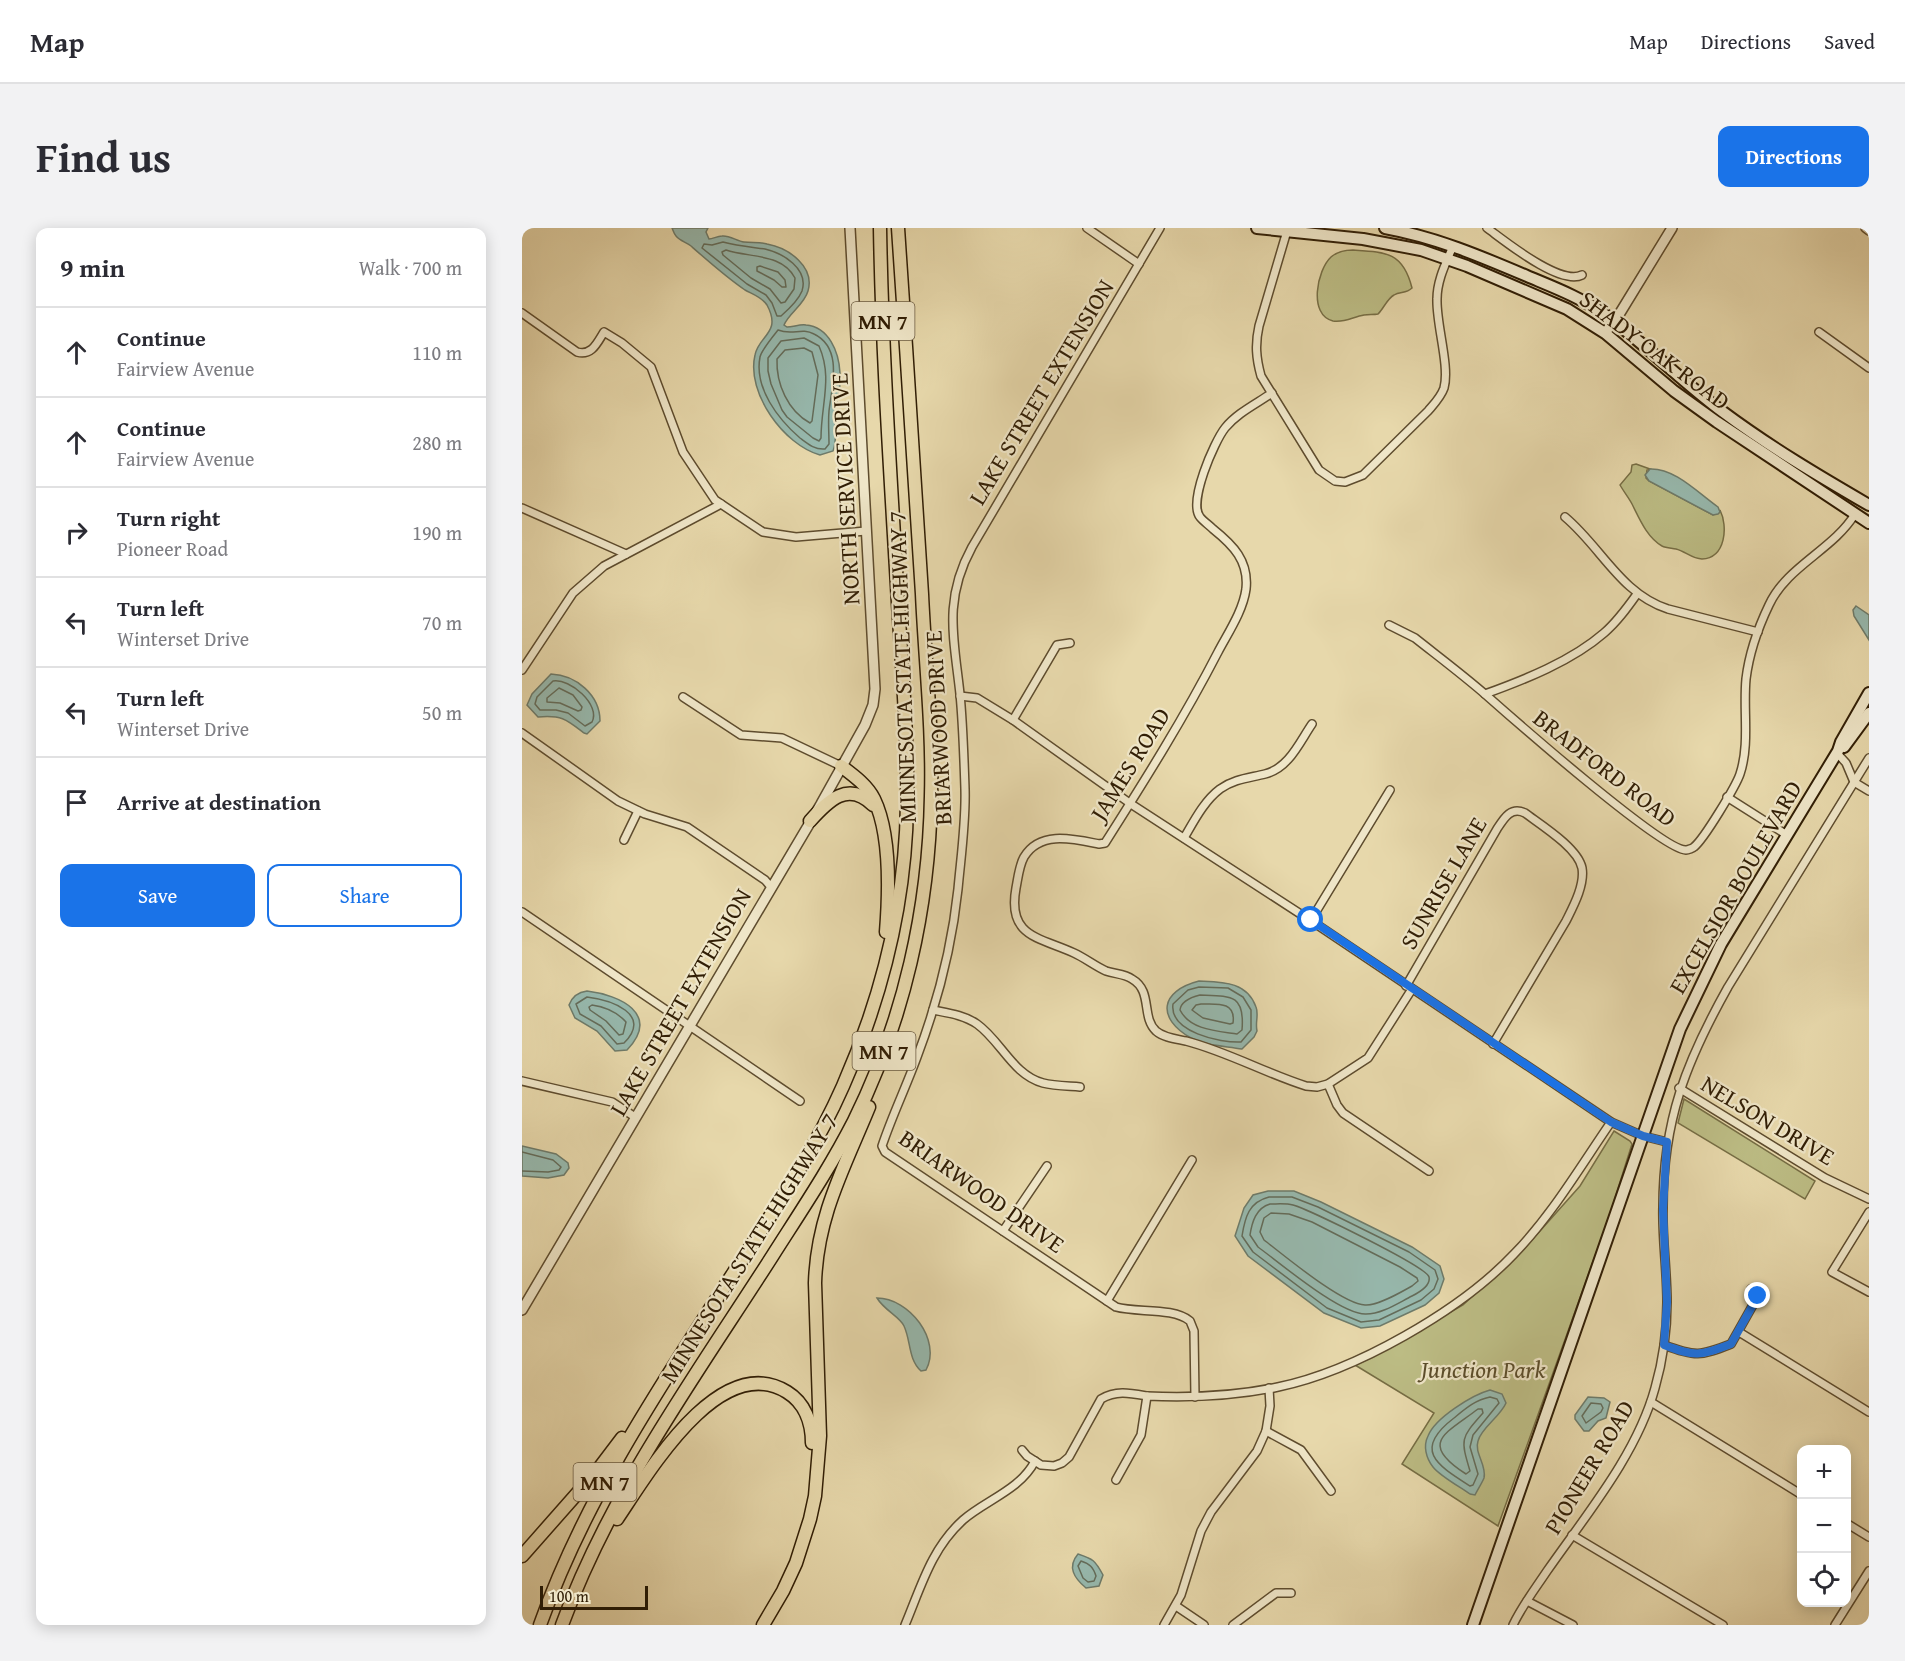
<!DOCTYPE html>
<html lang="en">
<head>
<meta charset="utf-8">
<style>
	:root { --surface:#fff; --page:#f2f2f3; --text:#2b2b33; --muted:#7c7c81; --line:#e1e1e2; --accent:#1a73e8 }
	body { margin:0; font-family:"Gentium Book Plus",serif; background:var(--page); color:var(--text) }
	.controls { position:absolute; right:18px; bottom:18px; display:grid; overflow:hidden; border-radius:12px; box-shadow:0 3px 15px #0003 }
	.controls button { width:54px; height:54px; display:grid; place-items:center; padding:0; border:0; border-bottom:2px solid var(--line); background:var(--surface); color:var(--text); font:30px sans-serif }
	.scale { position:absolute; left:18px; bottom:15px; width:108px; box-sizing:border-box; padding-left:6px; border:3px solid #311e05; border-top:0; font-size:16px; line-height:21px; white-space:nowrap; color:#311e05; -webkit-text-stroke:4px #efe6c8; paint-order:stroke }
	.stop { position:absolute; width:18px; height:18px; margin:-14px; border:4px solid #1a73e8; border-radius:50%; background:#fff }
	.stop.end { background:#1a73e8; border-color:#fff; box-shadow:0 2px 6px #0008 }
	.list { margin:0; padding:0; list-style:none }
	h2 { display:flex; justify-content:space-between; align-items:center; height:78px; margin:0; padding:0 24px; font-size:26px }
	h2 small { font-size:20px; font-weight:400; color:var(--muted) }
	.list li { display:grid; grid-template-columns:39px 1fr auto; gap:18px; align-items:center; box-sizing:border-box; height:90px; padding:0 24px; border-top:2px solid var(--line) }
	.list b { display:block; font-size:22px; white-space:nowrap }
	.list p { margin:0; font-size:20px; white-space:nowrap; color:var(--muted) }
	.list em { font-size:20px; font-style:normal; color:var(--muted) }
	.actions { display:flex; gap:12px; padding:18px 24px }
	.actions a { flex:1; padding:14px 0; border:2px solid var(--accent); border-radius:12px; text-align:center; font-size:21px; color:var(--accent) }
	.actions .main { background:var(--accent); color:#fff }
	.icon { flex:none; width:33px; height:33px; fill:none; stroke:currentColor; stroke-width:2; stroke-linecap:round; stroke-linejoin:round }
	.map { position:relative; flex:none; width:1347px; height:1397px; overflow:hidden; border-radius:12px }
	header { display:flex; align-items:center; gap:36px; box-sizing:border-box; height:84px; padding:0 30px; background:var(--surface); border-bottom:2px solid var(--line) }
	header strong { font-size:28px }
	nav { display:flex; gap:33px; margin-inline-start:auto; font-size:21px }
	.intro { display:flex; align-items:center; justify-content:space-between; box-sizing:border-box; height:144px; padding:0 36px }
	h1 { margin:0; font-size:42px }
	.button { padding:15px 27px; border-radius:12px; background:var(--accent); color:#fff; font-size:21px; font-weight:700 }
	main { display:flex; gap:36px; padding:0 36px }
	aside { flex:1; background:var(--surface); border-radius:12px; box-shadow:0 3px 15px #0003 }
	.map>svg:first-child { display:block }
</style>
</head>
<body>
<header>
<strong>Map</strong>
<nav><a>Map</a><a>Directions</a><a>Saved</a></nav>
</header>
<div class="intro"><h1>Find us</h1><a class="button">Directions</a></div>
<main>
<aside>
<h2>9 min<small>Walk · 700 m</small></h2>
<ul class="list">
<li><svg class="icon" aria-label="ahead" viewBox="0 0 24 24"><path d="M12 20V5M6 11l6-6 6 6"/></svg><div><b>Continue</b><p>Fairview Avenue</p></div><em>110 m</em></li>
<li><svg class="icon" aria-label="ahead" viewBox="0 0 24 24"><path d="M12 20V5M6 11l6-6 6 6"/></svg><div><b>Continue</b><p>Fairview Avenue</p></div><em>280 m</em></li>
<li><svg class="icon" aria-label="right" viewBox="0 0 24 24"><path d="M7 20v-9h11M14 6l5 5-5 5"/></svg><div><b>Turn right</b><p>Pioneer Road</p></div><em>190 m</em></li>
<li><svg class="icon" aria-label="left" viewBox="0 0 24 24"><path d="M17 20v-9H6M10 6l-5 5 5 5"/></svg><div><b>Turn left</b><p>Winterset Drive</p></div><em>70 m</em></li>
<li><svg class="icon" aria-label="left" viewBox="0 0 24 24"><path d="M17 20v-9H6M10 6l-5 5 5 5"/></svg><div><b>Turn left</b><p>Winterset Drive</p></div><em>50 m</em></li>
<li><svg class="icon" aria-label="arrive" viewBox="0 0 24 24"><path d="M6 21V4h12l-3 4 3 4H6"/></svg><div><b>Arrive at destination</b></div></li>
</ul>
<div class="actions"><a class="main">Save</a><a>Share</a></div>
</aside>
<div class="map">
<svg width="1347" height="1397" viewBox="0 0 1347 1397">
	<rect width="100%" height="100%" fill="#e7d8ab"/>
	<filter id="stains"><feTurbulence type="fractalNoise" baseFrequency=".00333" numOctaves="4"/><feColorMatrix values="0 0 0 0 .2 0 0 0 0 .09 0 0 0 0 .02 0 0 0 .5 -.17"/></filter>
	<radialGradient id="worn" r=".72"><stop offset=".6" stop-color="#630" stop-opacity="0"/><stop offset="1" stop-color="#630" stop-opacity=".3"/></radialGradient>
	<g fill="#bcbc84" stroke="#766d44" stroke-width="1.5">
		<path d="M831,22C864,24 881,24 890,60C884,66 878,63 872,67C865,71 862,80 856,86C851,87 847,86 842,87C831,89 822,95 811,93C786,87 795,42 809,29C816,23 823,22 831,22Z"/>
		<path d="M1114,236L1128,241L1125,242L1124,250L1127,253L1191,287L1198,284V282C1206,298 1204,330 1180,331C1170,331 1163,323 1154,321C1149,320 1144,320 1140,318C1125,309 1118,292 1110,276C1107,270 1102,264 1098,257L1109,244L1110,237Z"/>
		<path d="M1162,871L1293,953L1283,971L1156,895Z"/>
		<path d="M1092,903L1108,913L1110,916L1087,989L976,1298L880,1236L912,1185L833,1137L851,1129L941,1077L1002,1021L1058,958Z"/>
	</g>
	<g fill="#97b9ae" stroke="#6e7b6a" stroke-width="1.5">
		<path d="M150,0H186L184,4L187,11C191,11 195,8 200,8C207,7 215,13 222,14C230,15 238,14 245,16C267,20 293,39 286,63C282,77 267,85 262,97L265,99C271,99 278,96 284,97C307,99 317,124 318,145C320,157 315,170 313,182C312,195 316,211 311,223L298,227C262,217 224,165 233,127C237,107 260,105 245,77C240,69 230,66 223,62C204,49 186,33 169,18C164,14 158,13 154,8C152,6 151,2 150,0Z"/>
		<path d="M1128,241C1153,240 1176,265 1196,279L1198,284L1196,286L1191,287L1127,253L1123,247Z"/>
		<path d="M1334,378L1347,387V412L1332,388L1331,382Z"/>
		<path d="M29,446C54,447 78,467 78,493L65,506L62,505C44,491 40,487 16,489L5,477L10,466Z"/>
		<path d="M677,753C699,754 725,753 734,779C737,786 733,795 735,803L732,809L720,821C704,818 684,818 669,810C634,790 638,763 677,753Z"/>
		<path d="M65,763C98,767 139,786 105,822L93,823L75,803L53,790L47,777C50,769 57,764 65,763Z"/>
		<path d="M0,918L34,926L46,935L47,940L42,947L26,950L0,948Z"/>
		<path d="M746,963H772L799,974L890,1019L918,1038L922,1051L917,1065L903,1077L858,1098L839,1100L802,1085L726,1028L713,1008L722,980L731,967Z"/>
		<path d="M355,1070C387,1070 420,1112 404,1142L399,1143C386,1131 389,1113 382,1098C378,1089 362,1082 355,1070Z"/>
		<path d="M968,1162L980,1166L984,1175C978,1189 959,1200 956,1213C952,1225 965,1237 962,1250C960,1255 956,1261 953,1267L948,1266C938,1259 918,1248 911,1239C904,1230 901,1218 906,1208C913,1190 950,1167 968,1162Z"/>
		<path d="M1066,1169L1082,1170L1088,1174L1084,1190L1076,1193L1067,1203H1062L1053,1191V1187Z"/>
		<path d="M556,1326C571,1331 573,1332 581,1347L577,1358L564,1360C552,1350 545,1339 556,1326Z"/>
	</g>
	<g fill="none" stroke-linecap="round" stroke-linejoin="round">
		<g stroke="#646c5a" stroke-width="1.5">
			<path d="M201,14C216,18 229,19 243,21C261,25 287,41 280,63C276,73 267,81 259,88H255L250,75L244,67L225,56L180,20L182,16L190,17Z"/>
			<path d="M204,22C228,30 260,25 273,50L272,61L263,74L259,75L248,61L229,50L201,27L200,24Z"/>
			<path d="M238,38L256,44L263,52L264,59H260L252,52L235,43V39Z"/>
			<path d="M256,102C271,108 279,99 292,106C321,120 310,158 307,183C306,194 307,205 307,216L303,221C293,222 286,216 278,210C256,191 232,160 238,129C239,123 252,107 256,102Z"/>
			<path d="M282,110L297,118C311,150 299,176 299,210L297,213L291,210L265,189L260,182L249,156L246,143V130L259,113Z"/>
			<path d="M282,120L290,124L296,147L290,193L288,195C266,183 254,156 255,131L263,122Z"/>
			<path d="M31,453C48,450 79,477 70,494L63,498L46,485L34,482H18L13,476L15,469Z"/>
			<path d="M37,460L51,467L60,479L59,482L56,483L38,475L25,474V470Z"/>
			<path d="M677,759L706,760L721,769L729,782V802L719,814C698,815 647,804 651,776L666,762Z"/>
			<path d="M678,767C709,768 723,766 720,802L715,806C695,803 668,802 658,782C659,773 670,769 678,767Z"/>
			<path d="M65,769C89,772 131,786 102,815L95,816L79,798L58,786L54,776Z"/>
			<path d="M679,776C695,776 714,773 711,795L708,796L681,790L670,782L674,777Z"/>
			<path d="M70,777C84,779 95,784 104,794L101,806L97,807L84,793L68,782L67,779Z"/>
			<path d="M0,924L31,932L39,939L37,942L26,944L0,943"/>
			<path d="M747,969H770L796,979L887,1024L913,1042L916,1051L912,1061L899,1072L857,1092L839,1094L805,1080L731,1024L720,1008C723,989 727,974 747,969Z"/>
			<path d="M748,976C755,976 764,975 771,977C786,981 905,1039 907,1049C909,1058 896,1065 890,1068C876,1075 860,1086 844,1086C819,1087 758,1035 736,1019L728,1007C730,994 734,980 748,976Z"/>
			<path d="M749,985L767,986L790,994L878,1039L895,1050L896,1053L890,1058C879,1064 856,1078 843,1077C820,1076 763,1028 742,1012L738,1004L742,990Z"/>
			<path d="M968,1169L975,1171L977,1175L951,1207L948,1219L956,1246L951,1257L948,1258C915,1237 890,1222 932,1190C943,1181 953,1172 968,1169Z"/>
			<path d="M1069,1175L1079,1176L1081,1180L1079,1184L1064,1195L1060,1188Z"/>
			<path d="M956,1181H960L961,1185C939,1210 938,1210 948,1243L944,1246C896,1215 923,1206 956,1181Z"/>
			<path d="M559,1333C568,1336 571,1339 574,1348L572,1353L566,1354L561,1350L556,1338Z"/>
		</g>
		<defs>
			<g id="minor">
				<path d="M565,0L617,36"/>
				<path d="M638,0L450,319C421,372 432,410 438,466C441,497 442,530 443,561C444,594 439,628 436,661C430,718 415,776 395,829C384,859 370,888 360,918L363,924L594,1079C615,1085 651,1079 668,1093L672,1103L673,1169"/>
				<path d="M965,0C983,13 1038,58 1060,47"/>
				<path d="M1343,0L1347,3"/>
				<path d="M765,3L737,98C733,116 734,130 739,148L797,242L813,253L823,254L841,247L906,183C912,176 919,169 922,160C928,138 914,96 915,71C915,52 924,35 931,18"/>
				<path d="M0,85L55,124C70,128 75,115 82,104L100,115L129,139L161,224L193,272L241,304L274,309L344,303"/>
				<path d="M1297,104L1347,140"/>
				<path d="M750,165C734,176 715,185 703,200C692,214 666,274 678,289C681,293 687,297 691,301C711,317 727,333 724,361C721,383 706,405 696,424C662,490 623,552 583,615L577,616C552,611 518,602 502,629C497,638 496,650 494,660C485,709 517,709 552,725C563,730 573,738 584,743C593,746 603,746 610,751C631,763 619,789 634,803C642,810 655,811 664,813C706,824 743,845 784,858L795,859L806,856L846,830L890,761"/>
				<path d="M0,280L104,326"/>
				<path d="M1043,289C1079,319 1099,366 1146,381L1236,404"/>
				<path d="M867,397L893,410C917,429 941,447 964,467C990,490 1141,623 1164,622C1166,622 1171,620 1172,619C1182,611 1214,558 1218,546C1228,516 1221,482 1224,451C1227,426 1236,400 1247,377C1265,338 1311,322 1333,286"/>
				<path d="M0,442L51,365L82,338L199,276"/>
				<path d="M963,466C1002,452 1050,433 1082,405C1095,394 1105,380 1115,366"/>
				<path d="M438,468L455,470L491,492L609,576L797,698L1089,894L1121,908L1145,914"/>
				<path d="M161,469L219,507L260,510L319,538"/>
				<path d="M491,492L535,417L548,415"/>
				<path d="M0,505L96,573L123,586L165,599L243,652L249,659"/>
				<path d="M1315,525L1324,535L1332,554L1347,563"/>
				<path d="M1205,569L1265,607"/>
				<path d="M662,610C672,593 682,573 698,561C712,551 727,550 743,546C767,540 777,515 790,496"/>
				<path d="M102,612L116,583"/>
				<path d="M0,684L278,873"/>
				<path d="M789,692L868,562"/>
				<path d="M884,758L975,601C982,590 989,578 1003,585C1019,597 1056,620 1060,640C1063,657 1051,679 1044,693L971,816"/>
				<path d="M411,782C426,785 442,787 455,796C479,813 491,847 521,855C532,858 546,858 558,859"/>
				<path d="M0,853L90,874L113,889"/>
				<path d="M806,856L815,877L821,885L907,943"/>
				<path d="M1157,860L1303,950L1347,971"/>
				<path d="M1347,984L1310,1044L1347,1064"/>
				<path d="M481,1003L525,938"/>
				<path d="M585,1073L670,932"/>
				<path d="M1217,1104L1347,1184"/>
				<path d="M1142,1117C1174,1129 1178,1128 1209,1116L1236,1068L1229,1061"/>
				<path d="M1129,1174L1280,1267"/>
				<path d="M744,1203L779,1222L809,1263"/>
				<path d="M500,1222L505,1228L519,1237L532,1238L540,1235L547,1229L579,1171C594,1162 608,1165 625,1168"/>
				<path d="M594,1252L619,1207L625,1168C669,1170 713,1168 756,1159C833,1143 938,1083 992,1026C1030,987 1058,939 1089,894"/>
				<path d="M1324,1295L1347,1309"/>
				<path d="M1050,1307L1201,1397"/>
				<path d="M1005,1373L1051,1397"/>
				<path d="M654,1378L682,1397"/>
				<path d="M383,1397C399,1359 409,1321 441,1292C464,1272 498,1262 513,1233"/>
				<path d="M642,1397L659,1367L679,1303L689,1284L735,1223L744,1203L748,1178L747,1160"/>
				<path d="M711,1397L754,1365H769"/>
				<path d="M991,1397C1000,1378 1013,1361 1025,1343C1064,1287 1115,1226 1133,1160C1141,1132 1145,1103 1145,1074C1145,1042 1140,1010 1141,979C1141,892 1164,834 1206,759L1347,530"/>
				<path d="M1313,1397L1347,1343"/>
			</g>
			<g id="tertiary">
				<path d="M1083,105L1098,85L1150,0"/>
				<path d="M0,1082L299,576L343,497L351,477L353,461L328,0"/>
			</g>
			<g id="secondary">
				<path d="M735,0L841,11L899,22L945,38L1045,81L1083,105L1152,163L1195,194L1347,295"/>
				<path d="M863,0C913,9 958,28 1005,48C1031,59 1058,69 1082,86C1124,116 1160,154 1201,184C1248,219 1297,248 1347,277"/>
				<path d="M1322,519L1347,485"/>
				<path d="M951,1397L1158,801L1199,716L1316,523L1319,514L1347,465"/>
			</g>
			<g id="trunk">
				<path d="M319,538C331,547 345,557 352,571C369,606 367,666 364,704"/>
				<path d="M288,593C306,573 326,552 351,577"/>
				<path d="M95,1291C125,1247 197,1122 265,1164C283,1175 290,1195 290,1215"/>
				<path d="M0,1328L75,1243L100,1210"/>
				<path d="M18,1397C63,1270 139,1157 212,1044C251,984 292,924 321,858C360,769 384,672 385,575C386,503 379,430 375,358C368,239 360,120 358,0"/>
				<path d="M40,1397C89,1263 175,1146 251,1027C279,983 308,940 332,893C382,792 407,680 409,568C411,501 403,433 400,366C393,244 384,122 376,0"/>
				<path d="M241,1397L261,1363L274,1335L288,1291L293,1268L298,1208L293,1055C295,988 322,940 347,879"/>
			</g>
		</defs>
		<use href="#minor" stroke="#5e4c2e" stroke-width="10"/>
		<use href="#tertiary" stroke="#5e4c2e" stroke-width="12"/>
		<use href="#secondary" stroke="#311e05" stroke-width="14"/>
		<use href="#trunk" stroke="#311e05" stroke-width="15"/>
		<use href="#minor" stroke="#efe6c8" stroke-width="7"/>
		<use href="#tertiary" stroke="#efe6c8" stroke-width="9"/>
		<use href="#secondary" stroke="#efe6c8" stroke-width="10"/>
		<use href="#trunk" stroke="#e7d8ab" stroke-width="12"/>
	</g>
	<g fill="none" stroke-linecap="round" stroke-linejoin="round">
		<path stroke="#1a73e8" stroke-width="8" d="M789,692L1089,894L1121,908L1145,914L1141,981L1145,1074L1142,1117C1174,1129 1177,1128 1209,1116L1236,1068"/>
	</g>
	<g text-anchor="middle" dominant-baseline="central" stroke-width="4.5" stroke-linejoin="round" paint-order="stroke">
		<g fill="#efe6c8" stroke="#6a5a40" stroke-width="1.5">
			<rect x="329.5" y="74" width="63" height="38" rx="4.5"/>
			<rect x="330.5" y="804" width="63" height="38" rx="4.5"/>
			<rect x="51.5" y="1235" width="63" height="38" rx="4.5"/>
		</g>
		<g font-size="22" font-weight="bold" fill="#311e05">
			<text x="361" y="93">MN 7</text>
			<text x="362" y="823">MN 7</text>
			<text x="83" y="1254">MN 7</text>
		</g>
		<g font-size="24" fill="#311e05" stroke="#efe6c8">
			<text transform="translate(1133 122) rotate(37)">SHADY OAK ROAD</text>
			<text transform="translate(519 164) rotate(-59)">LAKE STREET EXTENSION</text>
			<text transform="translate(323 261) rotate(-93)">NORTH SERVICE DRIVE</text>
			<text transform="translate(380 439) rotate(-92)">MINNESOTA STATE HIGHWAY 7</text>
			<text transform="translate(416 500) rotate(-93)">BRIARWOOD DRIVE</text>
			<text transform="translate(608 536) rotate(-58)">JAMES ROAD</text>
			<text transform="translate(1083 540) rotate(38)">BRADFORD ROAD</text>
			<text transform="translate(921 655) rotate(-60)">SUNRISE LANE</text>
			<text transform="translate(1213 659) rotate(-60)">EXCELSIOR BOULEVARD</text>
			<text transform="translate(158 774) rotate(-60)">LAKE STREET EXTENSION</text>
			<text transform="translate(1246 892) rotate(31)">NELSON DRIVE</text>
			<text transform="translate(460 963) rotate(35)">BRIARWOOD DRIVE</text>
			<text transform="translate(227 1020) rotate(-58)">MINNESOTA STATE HIGHWAY 7</text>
			<text transform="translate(1067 1239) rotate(-59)">PIONEER ROAD</text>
		</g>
		<g font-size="24" font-style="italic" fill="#5b4d2b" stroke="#efe6c8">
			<text x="961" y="1141">Junction Park</text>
		</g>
	</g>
	<rect width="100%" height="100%" filter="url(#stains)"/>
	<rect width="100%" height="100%" fill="url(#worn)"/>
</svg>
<div class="controls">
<button>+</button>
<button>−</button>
<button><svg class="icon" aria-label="locate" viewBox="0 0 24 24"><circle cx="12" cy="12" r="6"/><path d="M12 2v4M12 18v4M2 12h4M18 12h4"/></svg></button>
</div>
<div class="scale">100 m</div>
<div class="stop" style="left:789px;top:692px"></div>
<div class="stop end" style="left:1236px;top:1068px"></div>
</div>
</main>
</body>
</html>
